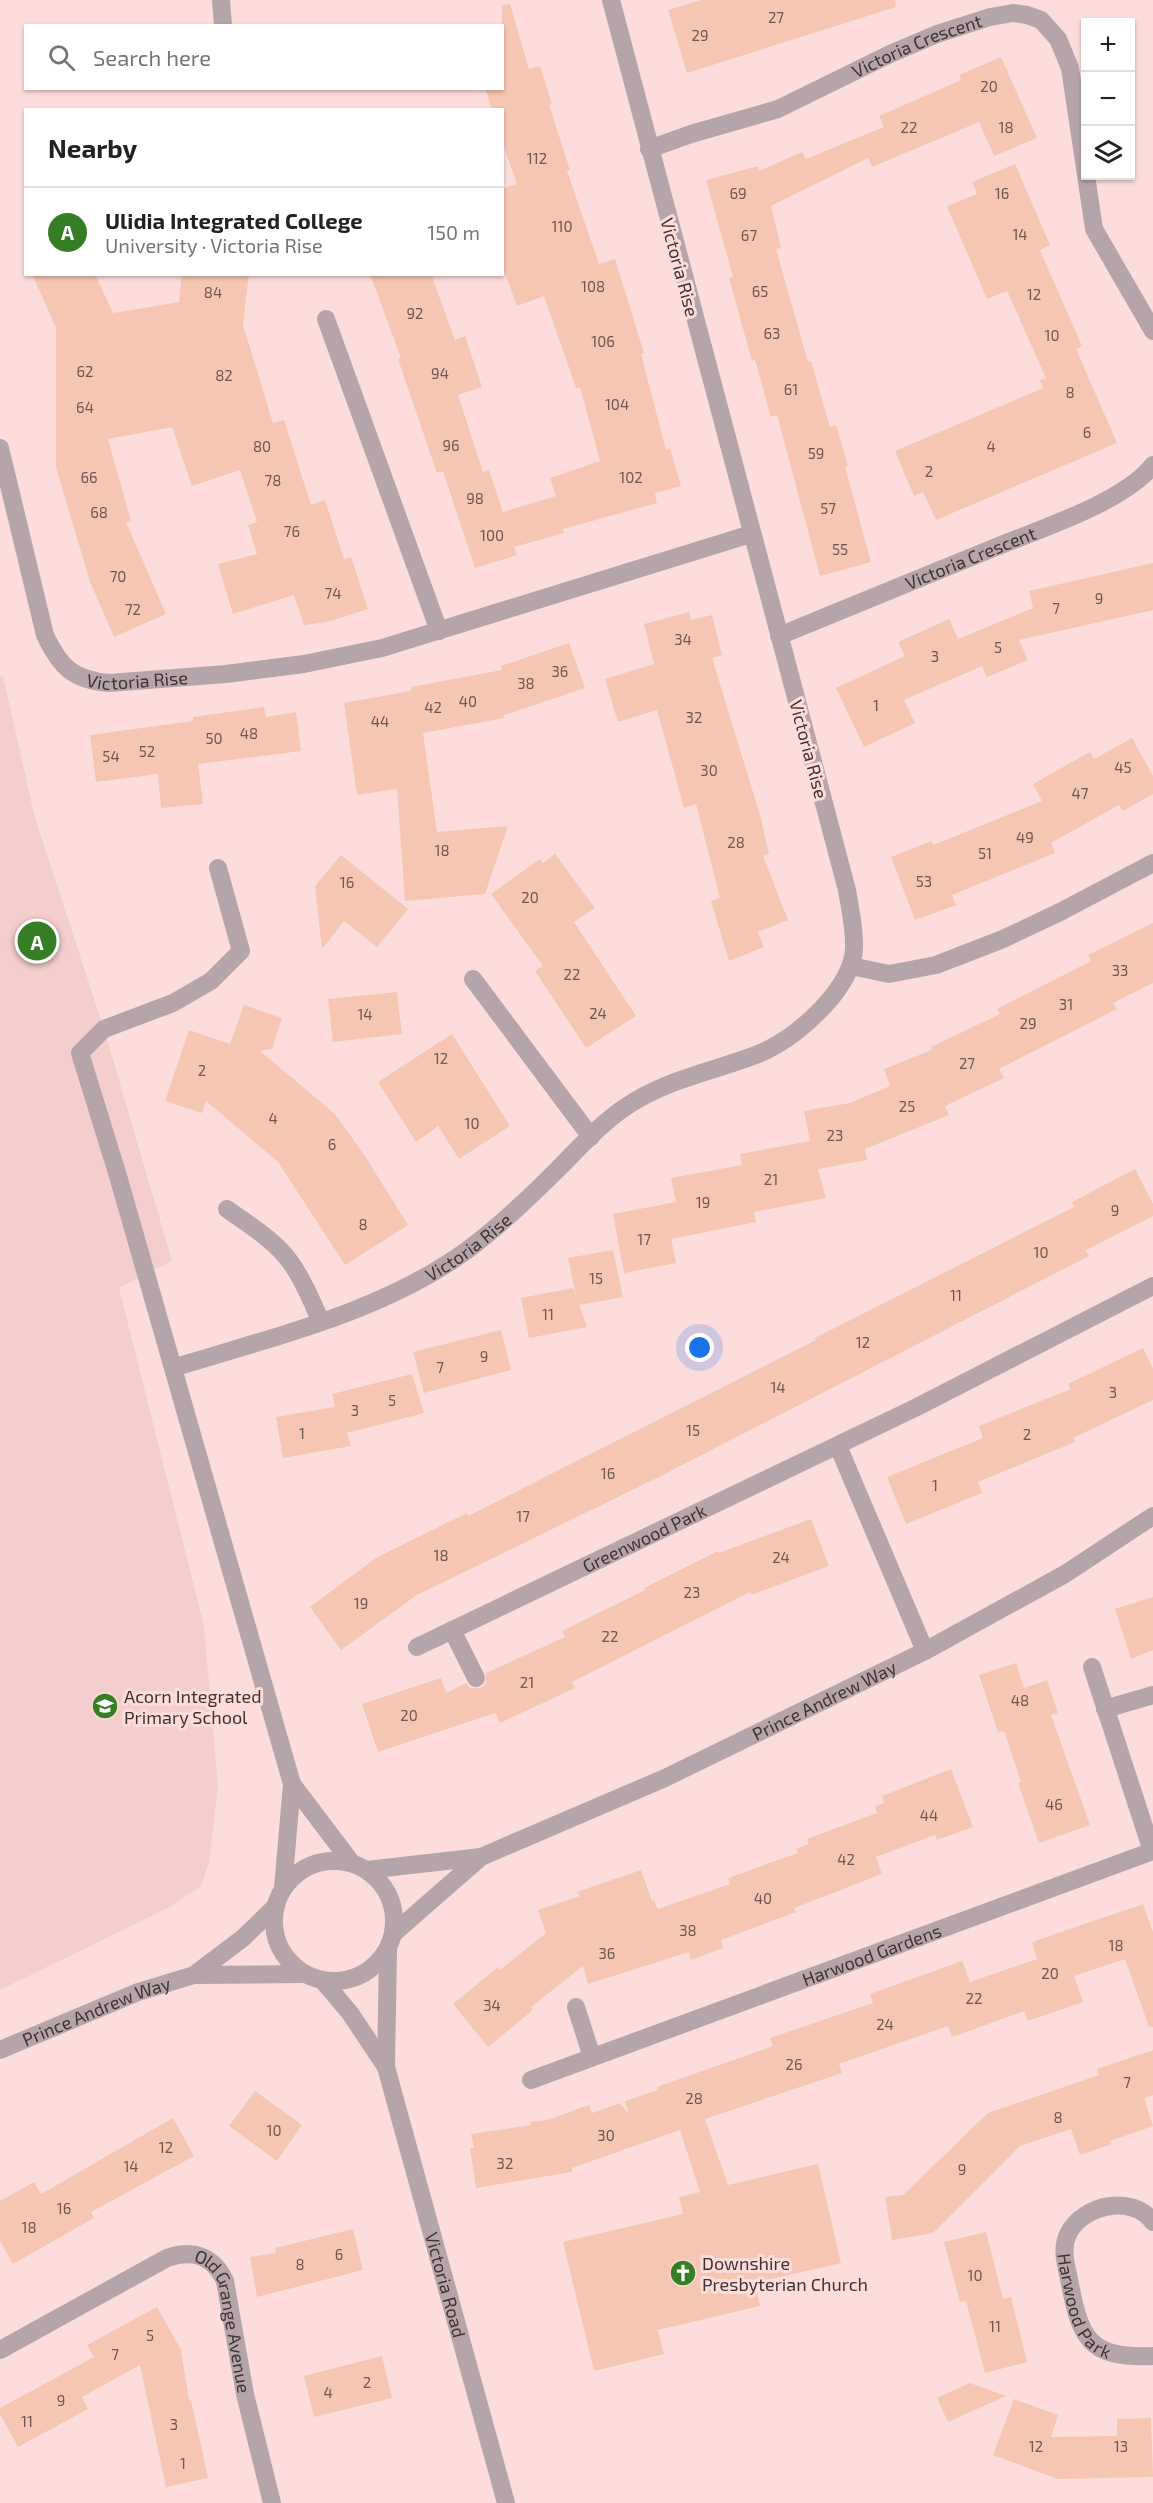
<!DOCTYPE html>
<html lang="en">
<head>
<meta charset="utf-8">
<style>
	:root { --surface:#fff; --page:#f2f2f2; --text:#222; --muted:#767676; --line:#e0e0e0; --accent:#367e23 }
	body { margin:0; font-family:"Exo 2",sans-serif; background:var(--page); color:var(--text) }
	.controls { position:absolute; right:18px; top:18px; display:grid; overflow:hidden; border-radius:0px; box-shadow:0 2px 4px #0004 }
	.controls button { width:54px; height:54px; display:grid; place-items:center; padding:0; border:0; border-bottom:2px solid var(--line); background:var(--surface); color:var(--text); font:30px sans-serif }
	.you { position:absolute; left:700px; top:1348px; width:21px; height:21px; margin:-15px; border:4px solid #fff; border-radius:50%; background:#1a73e8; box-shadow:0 0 0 9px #1a73e833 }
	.badge { display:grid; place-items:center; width:39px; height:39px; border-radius:50%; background:var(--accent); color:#fff; font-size:20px; font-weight:700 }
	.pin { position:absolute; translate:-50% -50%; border:3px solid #fff; box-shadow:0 2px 6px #0006 }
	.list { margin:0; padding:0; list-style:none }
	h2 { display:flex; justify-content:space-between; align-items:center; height:78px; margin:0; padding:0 24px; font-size:26px }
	h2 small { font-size:20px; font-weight:400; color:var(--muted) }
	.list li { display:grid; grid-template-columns:39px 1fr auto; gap:18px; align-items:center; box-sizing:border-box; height:90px; padding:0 24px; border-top:2px solid var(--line) }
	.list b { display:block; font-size:22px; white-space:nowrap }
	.list p { margin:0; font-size:20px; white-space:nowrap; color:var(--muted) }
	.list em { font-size:20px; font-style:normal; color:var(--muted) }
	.icon { flex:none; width:33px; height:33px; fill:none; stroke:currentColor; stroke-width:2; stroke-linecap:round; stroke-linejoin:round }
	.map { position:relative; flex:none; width:1153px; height:2503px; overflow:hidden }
	.search { position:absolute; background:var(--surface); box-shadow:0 2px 4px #0004; left:24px; top:24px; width:480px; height:66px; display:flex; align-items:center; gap:15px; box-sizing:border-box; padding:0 21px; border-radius:0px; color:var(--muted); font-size:22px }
	.panel { position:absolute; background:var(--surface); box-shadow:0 2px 4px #0004; left:24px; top:108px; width:480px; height:168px; border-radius:0px }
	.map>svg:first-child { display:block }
</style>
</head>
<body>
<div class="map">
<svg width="1153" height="2503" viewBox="0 0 1153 2503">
	<rect width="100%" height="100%" fill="#fddddb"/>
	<path fill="#f4cecc" d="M0,676H3L35,818L104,1029L172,1261L119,1288L204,1626L218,1786L209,1862L201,1886L170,1907L0,1990Z"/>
	<g fill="#f5c6b1">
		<path d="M701,0H895L896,7L687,73L668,10Z"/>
		<path d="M510,4L529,69L540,66L552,104L549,105L570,170L567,171L599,264L615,259L644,353L641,354L666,450L670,448L681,486L655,493L657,503L563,529L564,533L514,547L517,555L475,568L443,471L437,473L398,359L401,358L370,274H431L455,340L465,336L482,387L458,395L483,472L489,470L503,512L556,496L550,478L600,461L580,387L576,388L544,296L517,306L502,265V189L517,184L502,141V110H492L485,88H502V5Z"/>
		<path d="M1001,57L1037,138L994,156L979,122L872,167L868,158L771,206L781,248L776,249L808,362L811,361L830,427L836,425L848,466L845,467L871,562L820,576L777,415L771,417L755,360L752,361L729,278L733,277L706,180L758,166L759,171L802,152L806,159L884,127L879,116L961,80L959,75Z"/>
		<path d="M1015,164L1050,245L1040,250L1082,346L1076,349L1117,443L936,520L923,492L914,496L895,451L1043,388L1040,380L1046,378L1007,291L987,299L947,206L977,194L972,182Z"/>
		<path d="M32,274H95L113,313L179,302L182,274H249L243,325L273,423L284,420L311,505L325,500L344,559L351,557L368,609L327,622L304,625L294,595L233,614L218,564L257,554L248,525L257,522L240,470L192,486L172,427L108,439L131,521L126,522L166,614L114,637L90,582L56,467V328Z"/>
		<path d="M1153,563V610L1019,640L1028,660L987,677L982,666L904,700L915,723L864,747L836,688L905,656L898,642L949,619L958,639L1033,608L1029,591Z"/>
		<path d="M689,612L691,620L712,615L722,655L712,658L760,815L769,854L763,856L788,920L758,932L764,947L729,961L711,901L720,898L696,804L684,808L657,710L618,722L605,679L654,664L644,624Z"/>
		<path d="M569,643L585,688L504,715V718L423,733L437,832L508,826L485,894L405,901L397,789L357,795L344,703L411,691V687L502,670L501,666Z"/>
		<path d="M264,707L266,717L296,712L301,751L198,764L203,804L161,808L158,774L96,782L90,735L193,721V717Z"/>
		<path d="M1132,738L1153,776V794L1123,811L1119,805L1051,843L1055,853L952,895L956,905L915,920L891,857L932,841L933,845L1042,801L1033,784L1090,752L1094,759Z"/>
		<path d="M555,854L595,908L574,922L636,1016L586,1048L535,971L543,966L491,894L540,859L543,863Z"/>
		<path d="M341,855L408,909L377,947L344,921L322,949L315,886Z"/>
		<path d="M1153,923V983L1113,1003L1117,1009L999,1069L1004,1078L945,1106L949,1115L865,1149L867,1160L818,1169L826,1198L754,1212L756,1222L671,1239L676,1263L624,1273L613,1214L676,1202L671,1178L742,1165L740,1154L810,1141L804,1111L850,1103L890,1086L884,1069L932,1050L931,1047L1000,1014L997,1009L1091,961L1088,955Z"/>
		<path d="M397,992L402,1034L333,1042L328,999Z"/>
		<path d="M244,1005L282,1018L272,1049L260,1051L335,1114L365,1156L408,1225L345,1265L278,1162L206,1101L202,1113L165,1101L189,1030L230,1044Z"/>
		<path d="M452,1034L510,1126L459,1159L438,1126L416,1142L378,1082Z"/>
		<path d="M1135,1169L1153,1204V1216L1086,1250L1089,1256L657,1478L417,1595L341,1650L310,1607L376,1558L467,1513L468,1516L816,1340L815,1338L1074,1207L1072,1202Z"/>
		<path d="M613,1250L623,1297L579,1305L587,1327L529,1338L521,1298L573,1288L576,1296L568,1258Z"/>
		<path d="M501,1330L511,1370L424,1393L413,1352Z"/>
		<path d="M1143,1348L1153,1369V1400L1073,1438L1075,1442L978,1482L982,1493L906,1524L887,1477L983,1438L979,1426L1071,1389L1068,1384Z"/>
		<path d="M412,1374L424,1413L347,1433L351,1446L283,1458L276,1417L335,1407L332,1394Z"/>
		<path d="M811,1519L829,1566L751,1595L750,1592L572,1682L575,1688L500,1723L495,1713L378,1752L362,1704L441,1678L446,1693L466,1683L470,1688H480L486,1684V1673L565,1637L562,1631L645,1590L644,1588L718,1551L719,1553Z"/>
		<path d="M1153,1597V1650L1131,1659L1115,1609Z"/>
		<path d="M1016,1663L1024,1688L1047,1680L1058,1713L1051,1715L1090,1825L1039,1843L1018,1783L1021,1782L1004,1731L998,1732L979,1675Z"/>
		<path d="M951,1769L973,1827L937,1840L935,1835L876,1857L882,1874L794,1908L796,1912L721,1940L723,1948L691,1960L689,1952L588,1984L583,1966L531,2007L533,2010L488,2047L453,2004L498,1967L500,1970L546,1933L538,1910L580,1896L577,1892L641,1870L652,1901L654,1900L658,1909L730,1884L728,1878L798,1853L796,1849L809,1844L807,1839L877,1813L875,1806L884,1803L882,1796Z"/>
		<path d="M1143,1904L1153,1932V2027H1149L1125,1959L1074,1976L1083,2002L1028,2021L1024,2011L952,2037L948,2026L839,2064L842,2073L705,2119L728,2185L818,2164L841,2263L755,2283L760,2306L658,2330L664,2354L594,2371L563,2242L683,2214L679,2197L700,2192L680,2130L572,2168V2172L476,2188L470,2148H474L471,2134L531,2125L530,2122L548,2120L589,2105L592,2113L620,2103L629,2114L625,2101L658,2090L657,2087L773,2046L770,2038L873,2003L870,1994L962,1961L970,1982L1037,1959L1032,1942Z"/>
		<path d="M1153,2050V2095L1144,2098L1153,2126L1110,2141L1112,2144L1080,2155L1071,2129L1020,2146L933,2233L892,2240L885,2197L903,2195L988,2113L1099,2075L1097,2069Z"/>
		<path d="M255,2091L302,2125L277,2161L229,2126Z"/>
		<path d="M173,2118L194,2156L91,2212L94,2218L13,2264L0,2241V2201L34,2182L41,2194Z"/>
		<path d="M353,2229L363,2270L257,2297L250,2257L276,2253L275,2248Z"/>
		<path d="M986,2232L1003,2299L1011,2297L1027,2362L985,2373L966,2301L960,2302L944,2242Z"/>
		<path d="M157,2307L181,2350L189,2400H191L208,2478L166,2487L140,2365L82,2397L88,2409L18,2447L0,2414V2408L94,2357L87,2345Z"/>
		<path d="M382,2356L392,2398L314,2417L304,2376Z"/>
		<path d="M970,2383L1006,2396L948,2422L937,2398Z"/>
		<path d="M1014,2399L1058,2415L1051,2437L1117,2436V2419L1151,2418L1153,2477L1058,2479L993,2455Z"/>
	</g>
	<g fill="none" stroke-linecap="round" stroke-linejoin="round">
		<g stroke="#b5a5aa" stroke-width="18">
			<path d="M221,0L223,26"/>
			<path id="s1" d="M649,149L691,134L778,109L890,54L937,34L990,17L1013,13L1027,15L1041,20L1058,39L1070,68L1094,229L1153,331"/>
			<path d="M326,319L439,631"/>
			<path id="s2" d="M0,448L45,635C60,667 73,680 109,683L226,674L304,664L382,648L751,534"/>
			<path id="s3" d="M779,636C851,606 923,577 996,547C1040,529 1124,502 1153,465"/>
			<path d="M218,868L241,951L211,981L173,1003L104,1029L80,1053L118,1176L292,1784L283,1888"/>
			<path d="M851,966L889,974L936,965L1003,939L1060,912L1153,863"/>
			<path d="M473,979L591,1137"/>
			<path d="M227,1209C249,1225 276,1241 291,1263C304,1281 312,1302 321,1322"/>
			<path id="s4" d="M173,1368C272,1337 380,1313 466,1251C499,1227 528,1199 557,1170C579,1148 601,1123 627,1106C666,1080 710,1072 753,1056C783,1045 811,1022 832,997C843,983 853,967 854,949C855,929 850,909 847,890L611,0"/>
			<path d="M838,1446L925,1651"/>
			<path d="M452,1630L476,1678"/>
			<path id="s5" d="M417,1647L917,1407L1153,1286"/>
			<path d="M1092,1667L1152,1851"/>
			<path d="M1105,1709L1153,1695"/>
			<path d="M292,1784L351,1862"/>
			<circle cx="334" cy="1921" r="60"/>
			<path id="s6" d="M367,1870L481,1857L665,1778L925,1651L1065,1574L1153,1516"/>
			<path d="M394,1933L481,1857"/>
			<path id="s7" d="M388,1951L386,2067L506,2503"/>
			<path d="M194,1975L243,1938L275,1907"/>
			<path d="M323,1981L350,2013L386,2067"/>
			<path d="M576,2007L592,2057"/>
			<path id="s8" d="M0,2050L138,1992L194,1975L305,1974"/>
			<path id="s9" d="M531,2080L1153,1851"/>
			<path id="s10" d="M1153,2222C1133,2194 1083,2204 1068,2234C1061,2249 1066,2265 1069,2279C1080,2338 1088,2359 1153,2356"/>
			<path id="s11" d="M0,2350L167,2258C192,2249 213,2255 225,2281L245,2394L272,2503"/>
		</g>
	</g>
	<defs>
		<symbol id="school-disc" viewBox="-11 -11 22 22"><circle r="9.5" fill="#367e23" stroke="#fddddb"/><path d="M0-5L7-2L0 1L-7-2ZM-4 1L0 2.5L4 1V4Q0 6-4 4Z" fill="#fff"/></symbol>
		<symbol id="church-disc" viewBox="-11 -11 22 22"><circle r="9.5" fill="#367e23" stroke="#fddddb"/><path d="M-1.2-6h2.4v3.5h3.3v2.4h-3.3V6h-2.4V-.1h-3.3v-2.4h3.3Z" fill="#fff"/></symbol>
	</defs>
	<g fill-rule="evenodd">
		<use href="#school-disc" x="90" y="1691" width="30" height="30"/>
		<use href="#church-disc" x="668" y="2258" width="30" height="30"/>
	</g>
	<g text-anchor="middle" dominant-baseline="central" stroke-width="6" stroke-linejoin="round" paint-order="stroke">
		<g font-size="15" fill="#6f5852">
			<text x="776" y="17">27</text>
			<text x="700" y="35">29</text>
			<text x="989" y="86">20</text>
			<text x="909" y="127">22</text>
			<text x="1006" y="127">18</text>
			<text x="537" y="158">112</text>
			<text x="738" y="193">69</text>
			<text x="1002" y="193">16</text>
			<text x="562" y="226">110</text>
			<text x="1020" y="234">14</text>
			<text x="749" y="235">67</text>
			<text x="593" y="286">108</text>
			<text x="760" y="291">65</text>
			<text x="213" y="292">84</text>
			<text x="1034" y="294">12</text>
			<text x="415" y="313">92</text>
			<text x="772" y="333">63</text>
			<text x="1052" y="335">10</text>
			<text x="603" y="341">106</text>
			<text x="85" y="371">62</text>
			<text x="440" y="373">94</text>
			<text x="224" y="375">82</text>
			<text x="791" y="389">61</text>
			<text x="1070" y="392">8</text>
			<text x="617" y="404">104</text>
			<text x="85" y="407">64</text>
			<text x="1087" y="432">6</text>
			<text x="451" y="445">96</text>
			<text x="262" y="446">80</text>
			<text x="991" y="446">4</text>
			<text x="816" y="453">59</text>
			<text x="929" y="471">2</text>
			<text x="89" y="477">66</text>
			<text x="631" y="477">102</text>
			<text x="273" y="480">78</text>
			<text x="475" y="498">98</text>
			<text x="828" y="508">57</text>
			<text x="99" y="512">68</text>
			<text x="292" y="531">76</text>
			<text x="492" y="535">100</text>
			<text x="840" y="549">55</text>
			<text x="118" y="576">70</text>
			<text x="333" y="593">74</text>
			<text x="1099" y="598">9</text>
			<text x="1056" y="608">7</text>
			<text x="133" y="609">72</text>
			<text x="683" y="639">34</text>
			<text x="998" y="647">5</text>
			<text x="935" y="656">3</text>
			<text x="560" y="671">36</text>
			<text x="526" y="683">38</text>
			<text x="468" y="701">40</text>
			<text x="876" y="705">1</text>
			<text x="433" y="707">42</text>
			<text x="694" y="717">32</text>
			<text x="380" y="721">44</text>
			<text x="249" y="733">48</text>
			<text x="214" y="738">50</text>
			<text x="147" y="751">52</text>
			<text x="111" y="756">54</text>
			<text x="1123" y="767">45</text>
			<text x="709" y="770">30</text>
			<text x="1080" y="793">47</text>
			<text x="1025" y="837">49</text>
			<text x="736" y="842">28</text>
			<text x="442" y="850">18</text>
			<text x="985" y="853">51</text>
			<text x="924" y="881">53</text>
			<text x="347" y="882">16</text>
			<text x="530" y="897">20</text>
			<text x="1120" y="970">33</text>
			<text x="572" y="974">22</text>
			<text x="1066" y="1004">31</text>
			<text x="598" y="1013">24</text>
			<text x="365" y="1014">14</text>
			<text x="1028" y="1023">29</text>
			<text x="441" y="1058">12</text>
			<text x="967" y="1063">27</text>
			<text x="202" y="1070">2</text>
			<text x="907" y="1106">25</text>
			<text x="273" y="1118">4</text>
			<text x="472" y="1123">10</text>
			<text x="835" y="1135">23</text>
			<text x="332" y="1144">6</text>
			<text x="771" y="1179">21</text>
			<text x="703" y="1202">19</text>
			<text x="1115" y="1210">9</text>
			<text x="363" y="1224">8</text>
			<text x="644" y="1239">17</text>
			<text x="1041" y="1252">10</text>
			<text x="596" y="1278">15</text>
			<text x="956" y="1295">11</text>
			<text x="548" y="1314">11</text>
			<text x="863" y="1342">12</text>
			<text x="484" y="1356">9</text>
			<text x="440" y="1367">7</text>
			<text x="778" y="1387">14</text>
			<text x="1113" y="1392">3</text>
			<text x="392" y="1400">5</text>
			<text x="355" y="1410">3</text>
			<text x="693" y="1430">15</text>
			<text x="302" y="1433">1</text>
			<text x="1027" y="1434">2</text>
			<text x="608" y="1473">16</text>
			<text x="935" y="1485">1</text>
			<text x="523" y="1516">17</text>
			<text x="441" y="1555">18</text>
			<text x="781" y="1557">24</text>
			<text x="692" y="1592">23</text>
			<text x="361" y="1603">19</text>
			<text x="610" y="1636">22</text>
			<text x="527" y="1682">21</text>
			<text x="1020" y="1700">48</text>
			<text x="409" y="1715">20</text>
			<text x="1054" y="1804">46</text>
			<text x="929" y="1815">44</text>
			<text x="846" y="1859">42</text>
			<text x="763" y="1898">40</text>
			<text x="688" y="1930">38</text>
			<text x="1116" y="1945">18</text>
			<text x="607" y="1953">36</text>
			<text x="1050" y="1973">20</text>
			<text x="974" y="1998">22</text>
			<text x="492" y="2005">34</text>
			<text x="885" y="2024">24</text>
			<text x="794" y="2064">26</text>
			<text x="1127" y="2082">7</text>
			<text x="694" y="2098">28</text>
			<text x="1058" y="2117">8</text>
			<text x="274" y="2130">10</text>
			<text x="606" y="2135">30</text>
			<text x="166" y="2147">12</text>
			<text x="505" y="2163">32</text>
			<text x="131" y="2166">14</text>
			<text x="962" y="2169">9</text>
			<text x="64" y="2208">16</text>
			<text x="29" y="2227">18</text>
			<text x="339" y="2254">6</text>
			<text x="300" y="2264">8</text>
			<text x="975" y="2275">10</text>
			<text x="995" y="2326">11</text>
			<text x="150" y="2335">5</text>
			<text x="115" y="2354">7</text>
			<text x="367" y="2382">2</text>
			<text x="328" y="2392">4</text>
			<text x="61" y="2400">9</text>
			<text x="27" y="2421">11</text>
			<text x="174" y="2424">3</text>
			<text x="1036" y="2446">12</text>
			<text x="1121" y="2446">13</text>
			<text x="183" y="2463">1</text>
		</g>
		<g font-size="18" fill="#423332" stroke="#fddddb">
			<text stroke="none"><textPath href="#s1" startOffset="288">Victoria Crescent</textPath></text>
			<text transform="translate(680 267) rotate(75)">Victoria Rise</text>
			<text stroke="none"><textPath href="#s3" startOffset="207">Victoria Crescent</textPath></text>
			<text stroke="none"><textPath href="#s2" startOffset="306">Victoria Rise</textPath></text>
			<text transform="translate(809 749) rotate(75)">Victoria Rise</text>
			<text stroke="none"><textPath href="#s4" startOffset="321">Victoria Rise</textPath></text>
			<text stroke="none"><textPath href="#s5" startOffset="252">Greenwood Park</textPath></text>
			<text stroke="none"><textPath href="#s6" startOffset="492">Prince Andrew Way</textPath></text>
			<text stroke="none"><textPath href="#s9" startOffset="363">Harwood Gardens</textPath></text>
			<text stroke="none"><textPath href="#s8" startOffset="104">Prince Andrew Way</textPath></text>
			<text stroke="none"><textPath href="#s7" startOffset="342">Victoria Road</textPath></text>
			<text stroke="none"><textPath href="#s10" startOffset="178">Harwood Park</textPath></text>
			<text stroke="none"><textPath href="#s11" startOffset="297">Old Grange Avenue</textPath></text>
		</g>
		<g font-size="18" fill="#423332" stroke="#fddddb" text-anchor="start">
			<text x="124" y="1696">Acorn Integrated<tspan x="124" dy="21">Primary School</tspan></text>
			<text x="702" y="2263">Downshire<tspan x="702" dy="21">Presbyterian Church</tspan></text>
		</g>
	</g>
</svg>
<div class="controls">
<button>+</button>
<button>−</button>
<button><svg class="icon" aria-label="layers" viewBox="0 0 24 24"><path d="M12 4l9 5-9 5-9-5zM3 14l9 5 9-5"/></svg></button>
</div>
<div class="you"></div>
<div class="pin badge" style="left:37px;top:941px">A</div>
<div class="search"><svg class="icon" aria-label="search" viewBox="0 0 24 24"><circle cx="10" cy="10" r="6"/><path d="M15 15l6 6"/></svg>Search here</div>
<section class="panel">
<h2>Nearby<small></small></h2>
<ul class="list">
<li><span class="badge">A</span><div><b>Ulidia Integrated College</b><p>University · Victoria Rise</p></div><em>150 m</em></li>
</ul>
</section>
</div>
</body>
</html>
